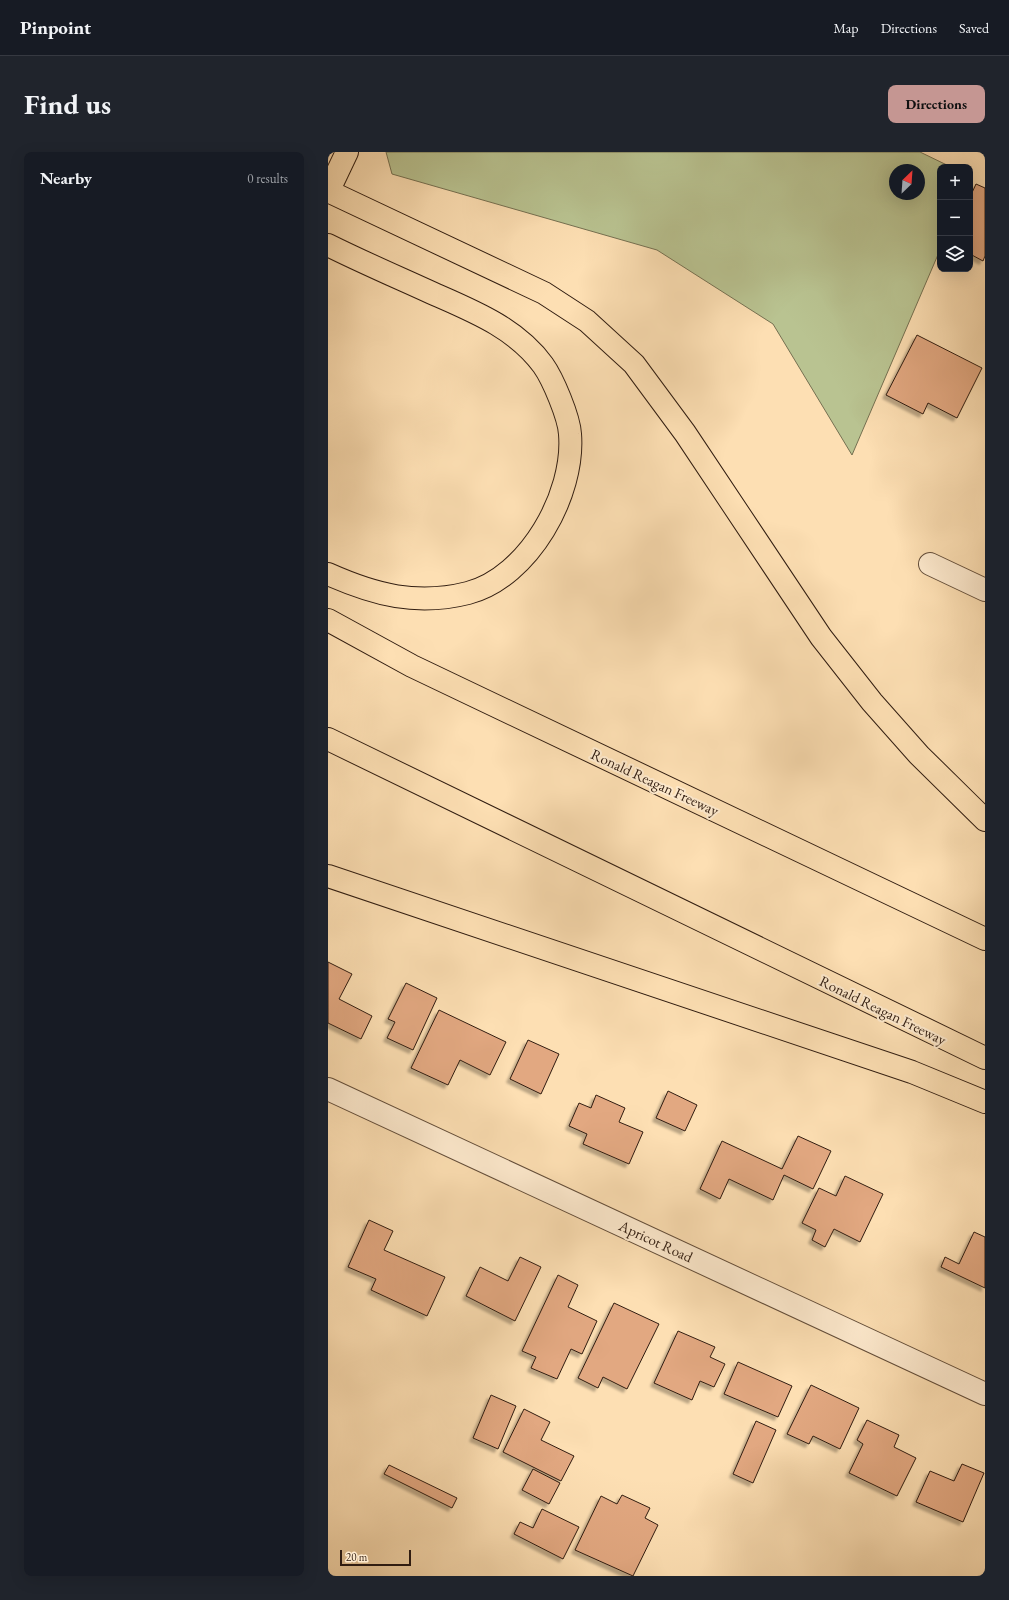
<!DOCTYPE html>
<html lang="en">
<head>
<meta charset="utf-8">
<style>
	:root { --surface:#171b24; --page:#20242c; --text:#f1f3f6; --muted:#9ea1a6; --line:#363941; --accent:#c59692 }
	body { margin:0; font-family:"EB Garamond",serif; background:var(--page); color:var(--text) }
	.controls { position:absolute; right:12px; top:12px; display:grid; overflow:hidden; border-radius:8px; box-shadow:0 4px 16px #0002 }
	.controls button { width:36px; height:36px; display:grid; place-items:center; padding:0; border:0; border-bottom:1px solid var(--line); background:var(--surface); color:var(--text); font:20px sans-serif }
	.compass { position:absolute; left:561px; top:12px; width:36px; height:36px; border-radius:50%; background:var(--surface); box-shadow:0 4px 16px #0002; rotate:25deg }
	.scale { position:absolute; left:12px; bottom:10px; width:71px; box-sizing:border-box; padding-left:4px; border:2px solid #311d11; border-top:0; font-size:11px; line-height:14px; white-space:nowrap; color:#311d11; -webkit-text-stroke:3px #feeace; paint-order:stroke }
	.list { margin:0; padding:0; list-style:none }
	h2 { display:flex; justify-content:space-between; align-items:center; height:52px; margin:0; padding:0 16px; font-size:17px }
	h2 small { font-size:13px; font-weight:400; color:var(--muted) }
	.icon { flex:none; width:22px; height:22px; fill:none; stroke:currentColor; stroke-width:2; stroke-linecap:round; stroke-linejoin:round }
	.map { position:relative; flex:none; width:657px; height:1424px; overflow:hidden; border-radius:8px }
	header { display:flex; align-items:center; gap:24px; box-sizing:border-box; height:56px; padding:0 20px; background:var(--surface); border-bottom:1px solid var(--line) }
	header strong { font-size:19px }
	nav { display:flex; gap:22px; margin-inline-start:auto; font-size:14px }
	.intro { display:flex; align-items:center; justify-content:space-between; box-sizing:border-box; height:96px; padding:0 24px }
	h1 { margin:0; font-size:28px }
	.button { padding:10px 18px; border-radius:8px; background:var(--accent); color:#111; font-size:14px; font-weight:700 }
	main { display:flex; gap:24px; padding:0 24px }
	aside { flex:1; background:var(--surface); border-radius:8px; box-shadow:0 4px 16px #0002 }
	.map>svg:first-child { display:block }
</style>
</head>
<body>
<header>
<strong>Pinpoint</strong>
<nav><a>Map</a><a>Directions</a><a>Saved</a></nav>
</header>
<div class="intro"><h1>Find us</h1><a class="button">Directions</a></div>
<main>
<aside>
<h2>Nearby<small>0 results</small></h2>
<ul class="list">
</ul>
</aside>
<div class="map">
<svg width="657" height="1424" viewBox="0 0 657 1424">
	<defs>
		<filter id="shadow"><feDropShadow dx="-3.5" dy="3.5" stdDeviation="1" flood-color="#0004"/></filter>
	</defs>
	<rect width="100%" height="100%" fill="#fddfb3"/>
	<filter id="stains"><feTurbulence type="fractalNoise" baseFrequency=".005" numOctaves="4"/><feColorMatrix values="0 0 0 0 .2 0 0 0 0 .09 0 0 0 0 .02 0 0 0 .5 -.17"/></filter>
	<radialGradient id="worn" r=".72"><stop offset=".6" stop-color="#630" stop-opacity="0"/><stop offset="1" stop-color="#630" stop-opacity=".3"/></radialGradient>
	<path fill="#b9c391" stroke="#757051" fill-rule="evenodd" d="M58,0H592L623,15H612V98L524,303L445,172L329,98L64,22ZM567,18H591V42H567Z"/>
	<g fill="#e2a881" stroke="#311d11" filter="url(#shadow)">
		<path d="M648,32L657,36V104L655,109L642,102V45Z"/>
		<path d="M589,183L654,216L629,266L600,251L595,262L558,243Z"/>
		<path d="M0,810L24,822L11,847L44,864L33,887L0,871Z"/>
		<path d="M78,831L109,846L85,898L59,886L67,870L60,867Z"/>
		<path d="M111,858L178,890L162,923L132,908L120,933L83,916Z"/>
		<path d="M200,888L231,902L213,942L182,927Z"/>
		<path d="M340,939L369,953L357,979L328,966Z"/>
		<path d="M268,943L297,956L291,970L315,980L301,1012L255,992L259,982L241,974L251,951L263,956Z"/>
		<path d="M470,984L503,999L485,1037L456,1023L445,1048L401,1027L392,1047L372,1037L394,989L454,1017Z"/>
		<path d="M517,1024L555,1042L532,1090L506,1077L497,1095L484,1088L488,1078L474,1071L491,1036L508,1044Z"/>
		<path d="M41,1068L65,1079L56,1098L117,1125L99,1164L43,1138L48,1127L20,1115Z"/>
		<path d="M646,1080L657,1085V1136L613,1115L617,1105L631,1112Z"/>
		<path d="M192,1105L213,1115L187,1169L138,1144L152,1115L180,1129Z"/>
		<path d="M230,1123L250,1133L240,1155L269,1169L254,1202L243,1197L229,1227L203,1216L208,1205L194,1199Z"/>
		<path d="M286,1151L331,1172L299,1237L275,1225L270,1236L250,1226Z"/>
		<path d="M350,1179L387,1195L382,1205L397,1212L386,1235L372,1229L364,1248L326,1231Z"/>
		<path d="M410,1210L464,1234L450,1265L396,1242Z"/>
		<path d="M483,1233L531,1256L512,1297L485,1284L481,1292L459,1282Z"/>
		<path d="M163,1243L188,1254L170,1297L145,1286Z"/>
		<path d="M196,1257L222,1270L213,1288L246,1304L233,1329L175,1300Z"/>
		<path d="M539,1268L571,1283L566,1295L588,1306L569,1344L521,1321L535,1292L529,1288Z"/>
		<path d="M428,1269L448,1278L425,1331L405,1322Z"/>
		<path d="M634,1312L656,1321L635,1370L588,1350L602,1319L626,1329Z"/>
		<path d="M61,1313L129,1346L124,1356L56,1322Z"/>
		<path d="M205,1317L232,1331L221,1352L194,1338Z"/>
		<path d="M294,1343L322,1356L317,1366L330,1373L305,1424L247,1398L273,1344L289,1352Z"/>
		<path d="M214,1357L251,1375L235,1407L186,1382L192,1370L205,1376Z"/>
	</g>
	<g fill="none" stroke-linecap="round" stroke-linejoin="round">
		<defs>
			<g id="minor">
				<path d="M602,412L657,438"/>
				<path d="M0,937L657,1242"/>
			</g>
			<path id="major" d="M0,40L19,0"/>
			<g id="highway">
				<path d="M0,39L216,141L259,169L306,212L357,281L493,485L544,550L591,603L657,668"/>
				<path d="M0,93C34,110 69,125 104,141C145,159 188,176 215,213C225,227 241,265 242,282C247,342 201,425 140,441C89,454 47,443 0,422"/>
				<path d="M0,468L84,514L657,787"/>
				<path d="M0,587L657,906"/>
				<path d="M0,724L584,920L657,950"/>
			</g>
		</defs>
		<use href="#minor" stroke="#644e3a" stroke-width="24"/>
		<use href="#major" stroke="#311d11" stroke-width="24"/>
		<use href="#highway" stroke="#311d11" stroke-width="24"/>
		<use href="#minor" stroke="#feeace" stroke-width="22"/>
		<use href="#major" stroke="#fddfb3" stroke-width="22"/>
		<use href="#highway" stroke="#fddfb3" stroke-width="22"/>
	</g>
	<g text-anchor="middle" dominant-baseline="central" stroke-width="4" stroke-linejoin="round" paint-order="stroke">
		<g font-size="15" fill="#311d11" stroke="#feeace">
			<text transform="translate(327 630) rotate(25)">Ronald Reagan Freeway</text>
			<text transform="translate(555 858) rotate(26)">Ronald Reagan Freeway</text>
			<text transform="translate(328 1089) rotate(25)">Apricot Road</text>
		</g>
	</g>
	<rect width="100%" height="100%" filter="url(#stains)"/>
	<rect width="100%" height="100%" fill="url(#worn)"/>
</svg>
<div class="controls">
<button>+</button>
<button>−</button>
<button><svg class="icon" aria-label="layers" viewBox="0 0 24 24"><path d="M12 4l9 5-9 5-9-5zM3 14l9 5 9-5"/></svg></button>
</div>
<svg class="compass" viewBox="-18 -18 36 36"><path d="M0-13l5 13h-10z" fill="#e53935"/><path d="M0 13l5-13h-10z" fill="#9ea1a6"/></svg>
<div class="scale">20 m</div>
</div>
</main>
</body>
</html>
